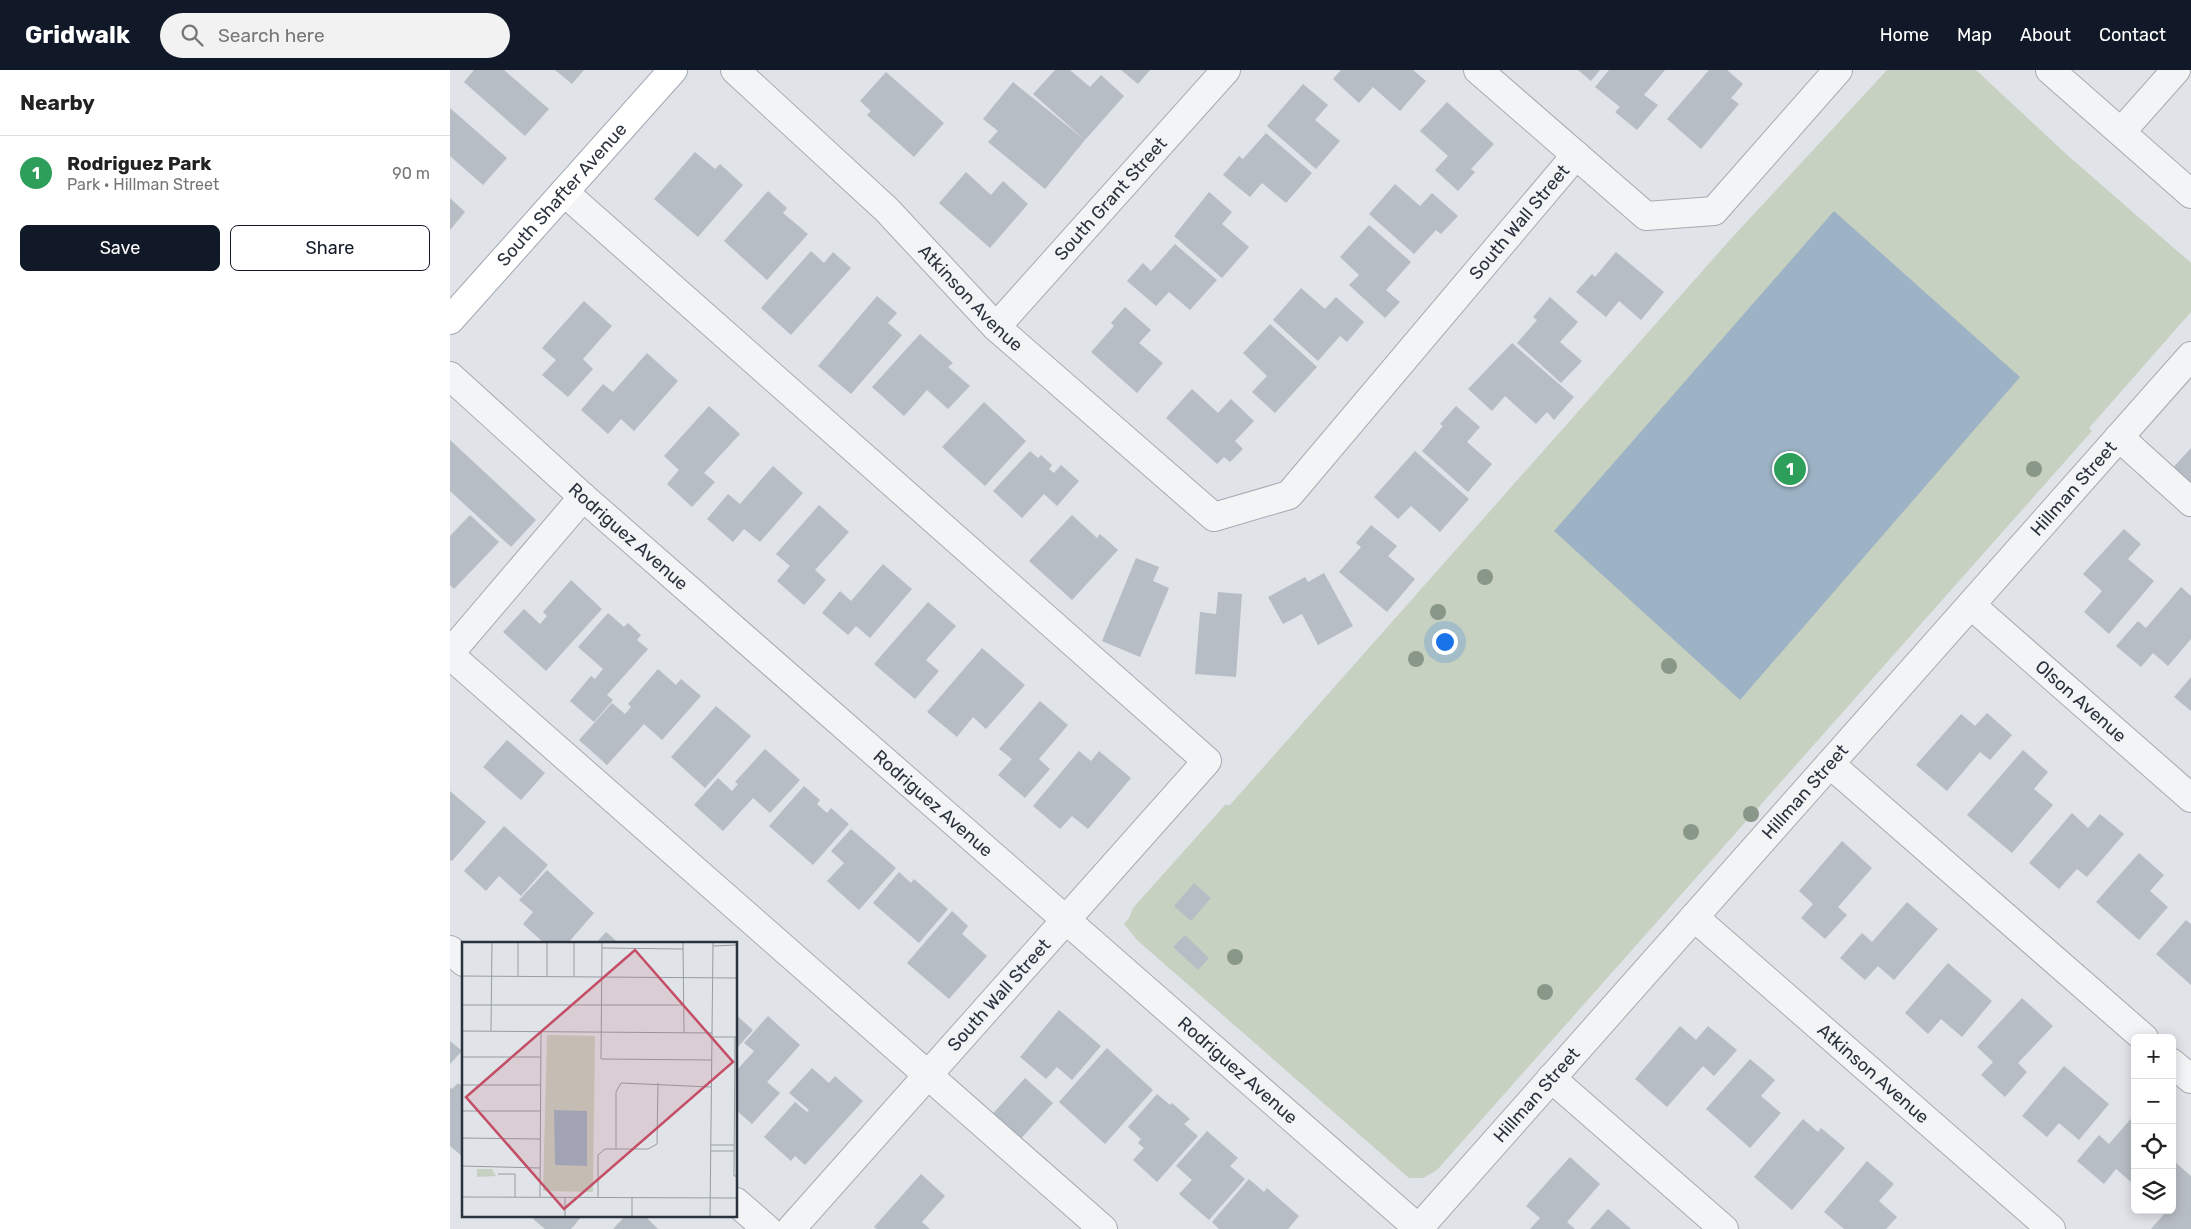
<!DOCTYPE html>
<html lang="en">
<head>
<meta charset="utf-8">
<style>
	:root { --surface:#fff; --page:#f2f2f2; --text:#222; --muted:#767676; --line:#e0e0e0; --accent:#111827 }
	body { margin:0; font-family:Rubik,sans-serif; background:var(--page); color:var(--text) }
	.controls { position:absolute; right:15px; bottom:15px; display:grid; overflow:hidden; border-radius:8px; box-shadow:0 2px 12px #0003 }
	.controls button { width:45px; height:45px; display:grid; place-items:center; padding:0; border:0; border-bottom:1px solid var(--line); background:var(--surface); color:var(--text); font:25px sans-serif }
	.you { position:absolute; left:994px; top:571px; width:18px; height:18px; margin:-12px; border:4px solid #fff; border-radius:50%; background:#1a73e8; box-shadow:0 0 0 8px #1a73e833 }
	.badge { display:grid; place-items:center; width:32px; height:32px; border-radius:50%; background:var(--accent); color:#fff; font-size:16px; font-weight:700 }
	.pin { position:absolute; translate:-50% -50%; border:2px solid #fff; box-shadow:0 1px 5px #0006 }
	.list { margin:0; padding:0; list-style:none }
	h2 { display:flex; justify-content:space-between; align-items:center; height:65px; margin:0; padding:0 20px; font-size:21px }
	h2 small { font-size:16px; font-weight:400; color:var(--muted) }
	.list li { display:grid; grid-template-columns:32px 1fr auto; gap:15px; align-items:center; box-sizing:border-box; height:75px; padding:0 20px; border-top:1px solid var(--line) }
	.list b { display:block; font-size:19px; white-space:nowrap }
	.list p { margin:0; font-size:16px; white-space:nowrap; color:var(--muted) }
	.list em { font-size:16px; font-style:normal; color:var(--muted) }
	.actions { display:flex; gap:10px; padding:15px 20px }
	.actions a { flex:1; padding:11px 0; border:1px solid var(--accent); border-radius:8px; text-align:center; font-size:18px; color:var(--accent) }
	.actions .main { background:var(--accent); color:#fff }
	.icon { flex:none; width:28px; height:28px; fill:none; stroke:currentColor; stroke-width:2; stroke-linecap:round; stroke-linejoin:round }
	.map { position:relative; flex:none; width:1741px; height:1159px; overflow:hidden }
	header { display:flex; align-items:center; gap:30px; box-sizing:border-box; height:70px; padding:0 25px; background:var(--accent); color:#fff }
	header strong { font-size:24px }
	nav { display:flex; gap:28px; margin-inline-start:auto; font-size:18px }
	.search { width:350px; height:45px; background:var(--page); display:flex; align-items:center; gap:12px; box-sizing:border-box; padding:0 18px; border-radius:28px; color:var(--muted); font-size:19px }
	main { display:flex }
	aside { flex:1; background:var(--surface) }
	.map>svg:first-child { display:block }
</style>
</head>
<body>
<header>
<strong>Gridwalk</strong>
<div class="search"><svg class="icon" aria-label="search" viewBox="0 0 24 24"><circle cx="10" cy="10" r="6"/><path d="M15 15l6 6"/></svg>Search here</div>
<nav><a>Home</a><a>Map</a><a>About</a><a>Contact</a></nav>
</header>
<main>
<aside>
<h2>Nearby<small></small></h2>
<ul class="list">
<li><span class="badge" style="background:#2e9e5b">1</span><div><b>Rodriguez Park</b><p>Park · Hillman Street</p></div><em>90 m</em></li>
</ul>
<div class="actions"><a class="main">Save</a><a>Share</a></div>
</aside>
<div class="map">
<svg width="1741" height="1159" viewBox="0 0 1741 1159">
	<rect width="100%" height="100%" fill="#e0e3e8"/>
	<path fill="#c6d1c1" d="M1437,0H1526L1615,83L1741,193V242L1639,358L1642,361L987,1100L973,1108H959L687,870L674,854L679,848L683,838L775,735H780L1278,172Z"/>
	<path fill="#9db3c5" d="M1384,141L1570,307L1290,630L1104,461Z"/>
	<g fill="#b7bdc4">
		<path d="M24,0H54L99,39L75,66L14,12Z"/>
		<path d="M105,0H134L122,14Z"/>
		<path d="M605,0H620L640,17L651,5L674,26L635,70L583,24Z"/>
		<path d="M671,0H700L688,14Z"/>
		<path d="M891,0H963L976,11L950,41L923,17L909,33L883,9Z"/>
		<path d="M1128,0H1150L1141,11Z"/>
		<path d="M1159,0H1215L1194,25L1208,35L1187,60L1165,42L1170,37L1145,17Z"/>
		<path d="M1259,0H1277L1293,14L1281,28L1289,34L1251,79L1217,49Z"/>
		<path d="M436,2L494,53L464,87L417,45L421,41L410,31Z"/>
		<path d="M563,12L635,70L595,119L538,72L548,61L533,49Z"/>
		<path d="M853,14L878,35L865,50L890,71L866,99L817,56Z"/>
		<path d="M997,32L1044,74L1021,99L1025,102L1008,121L985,100L998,86L970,61Z"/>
		<path d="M0,38L57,88L33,115L0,86Z"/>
		<path d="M816,63L862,103L836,133L812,113L800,127L773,105L789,86L793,89Z"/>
		<path d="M245,82L265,99L270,94L293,115L248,167L204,129Z"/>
		<path d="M516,102L541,125L553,111L578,134L540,178L489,133Z"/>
		<path d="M945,114L970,136L982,123L1008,146L991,164L986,160L964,184L919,144Z"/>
		<path d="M318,121L337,138L333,143L358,164L317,210L274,171Z"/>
		<path d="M759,122L782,142L772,154L799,177L772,208L724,166Z"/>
		<path d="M0,128L15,142L0,160Z"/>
		<path d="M919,155L961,192L936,220L950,232L935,248L899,215L909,205L890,187Z"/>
		<path d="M725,174L767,210L740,240L719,222L706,236L677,211L693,193L701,201Z"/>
		<path d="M361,181L374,193L383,182L401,198L341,265L311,238Z"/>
		<path d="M1166,182L1214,222L1191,250L1169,231L1156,247L1126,222L1142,204L1145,207Z"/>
		<path d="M851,218L875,239L886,227L914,252L897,272L890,266L868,291L823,250Z"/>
		<path d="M427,226L447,243L438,253L452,265L401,324L368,296Z"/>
		<path d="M1100,227L1128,252L1110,272L1132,291L1111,313L1067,273L1087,250L1083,247Z"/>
		<path d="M134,231L162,256L133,289L143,299L118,327L92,305L106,290L92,278Z"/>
		<path d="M675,237L701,260L689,273L713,293L687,323L641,282L664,256L661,253Z"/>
		<path d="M820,254L867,297L825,343L802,322L817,306L793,283Z"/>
		<path d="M470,264L503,293L498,297L520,316L498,339L477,320L454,346L422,317Z"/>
		<path d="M1062,273L1124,327L1104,350L1097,342L1086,354L1055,326L1042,341L1018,319Z"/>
		<path d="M197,283L228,311L184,361L171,349L158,364L131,340L153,314L163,322Z"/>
		<path d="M742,319L768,343L781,329L804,351L785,371L793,379L780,392L774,387L767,394L716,348Z"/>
		<path d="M534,332L576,371L535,416L492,377Z"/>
		<path d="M259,336L290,364L254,403L265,412L242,437L217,414L229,400L214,386Z"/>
		<path d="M1006,336L1030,357L1017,372L1042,394L1018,422L972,381L993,356L990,354Z"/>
		<path d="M0,370L86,450L61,477L0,421Z"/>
		<path d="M1741,378V421L1719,402Z"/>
		<path d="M580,381L588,388L591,385L602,395L599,399L604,403L611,395L629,411L607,436L594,424L572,448L543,421Z"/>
		<path d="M965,381L1019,429L990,462L961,436L948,449L924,427Z"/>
		<path d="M323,396L353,423L310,472L294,459L283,472L257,449L278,424L290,434Z"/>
		<path d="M369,435L399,462L365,500L376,510L354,535L327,511L340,496L326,484Z"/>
		<path d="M20,445L49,472L4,519L0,515V466Z"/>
		<path d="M622,445L647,468L650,464L668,480L622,530L579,491Z"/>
		<path d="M921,455L947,476L938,486L965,509L937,542L889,502L911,477L906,473Z"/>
		<path d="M1674,459L1691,474L1678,489L1704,511L1659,564L1634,542L1652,521L1633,504Z"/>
		<path d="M686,488L709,497L703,511L719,518L690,587L652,571Z"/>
		<path d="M433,494L462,519L420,568L406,556L398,565L372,543L390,521L401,531Z"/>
		<path d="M874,503L903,556L868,575L852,544L833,554L818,527L855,507L858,512Z"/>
		<path d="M121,510L152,539L96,601L53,562L74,539L90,554L97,546L93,542Z"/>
		<path d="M1731,517L1741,526V569L1718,596L1703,583L1691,597L1666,576L1688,551L1696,558Z"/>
		<path d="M768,522L792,524L786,607L745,604L750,542L766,544Z"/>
		<path d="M478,532L506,556L476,590L489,601L465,629L424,594Z"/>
		<path d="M158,543L174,557L178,553L191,565L187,570L198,579L157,625L163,630L144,652L120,631L141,606L145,609L153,599L128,577Z"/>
		<path d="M532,578L575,615L536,659L523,647L507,667L477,642Z"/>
		<path d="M208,599L226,615L231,609L251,626L212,670L194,654L157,695L129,670L162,633L175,644L181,637L178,634Z"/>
		<path d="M1741,607V641L1724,627Z"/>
		<path d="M590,631L618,655L589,689L600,699L575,728L548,705L562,689L549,679Z"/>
		<path d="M266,636L301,666L255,718L221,687Z"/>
		<path d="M1537,643L1562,665L1540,690L1530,682L1497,721L1466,695L1511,644L1525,656Z"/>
		<path d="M57,670L95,703L71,730L33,697Z"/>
		<path d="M315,679L350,710L320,743L303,728L273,761L244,735L268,708L282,721L288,714L285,712Z"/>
		<path d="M1573,680L1598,702L1584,719L1603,735L1562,783L1517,745Z"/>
		<path d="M629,681L641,691L649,681L681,708L638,759L622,746L610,759L583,736Z"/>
		<path d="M354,716L370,730L367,734L377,743L381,738L399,754L363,795L319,756Z"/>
		<path d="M0,721L36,752L2,791L0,790Z"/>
		<path d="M1622,743L1638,758L1650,744L1674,764L1637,807L1627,799L1609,819L1579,793Z"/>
		<path d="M54,756L98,795L71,826L49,806L36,821L14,801Z"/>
		<path d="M401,759L446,798L409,840L377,811L394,793L381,781Z"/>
		<path d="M1392,771L1422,798L1388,837L1397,845L1375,869L1351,848L1363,834L1349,821Z"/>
		<path d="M1689,783L1714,805L1700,821L1718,837L1689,870L1646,832Z"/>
		<path d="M97,800L144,843L118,873H94L73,854L83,842L69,830Z"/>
		<path d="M449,802L461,813L464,809L498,839L469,873L423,833Z"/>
		<path d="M744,813L761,828L741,851L724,836Z"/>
		<path d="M1457,832L1488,859L1444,910L1428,896L1415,910L1390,888L1412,863L1422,872Z"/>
		<path d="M502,841L518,856L512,864L537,886L499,929L457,893Z"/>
		<path d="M1736,850L1741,854V915L1706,884Z"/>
		<path d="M156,862L169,873H146Z"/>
		<path d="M735,865L759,888L748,900L723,877Z"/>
		<path d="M1498,893L1542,931L1512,967L1491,949L1478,964L1455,943Z"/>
		<path d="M1572,928L1603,956L1568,993L1577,1002L1555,1027L1531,1005L1543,992L1527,977Z"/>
		<path d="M609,940L651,976L622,1010L607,997L596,1009L570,987Z"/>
		<path d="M286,945L303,960L286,979Z"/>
		<path d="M318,946L350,975L317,1012L330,1023L302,1054L286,1040V1001L304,981L294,973Z"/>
		<path d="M1230,956L1246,970L1258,956L1287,980L1264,1006L1253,996L1217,1037L1185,1009Z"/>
		<path d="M0,971L12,981L0,994Z"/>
		<path d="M657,978L703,1020L655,1074L609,1032Z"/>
		<path d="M1300,989L1325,1010L1311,1026L1331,1043L1300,1078L1256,1039Z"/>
		<path d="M1614,996L1659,1034L1629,1070L1609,1053L1597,1067L1572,1046Z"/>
		<path d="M362,998L379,1013L385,1006L413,1031L355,1095L345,1086L341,1091L314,1067L345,1032L357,1042L359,1040L339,1023Z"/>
		<path d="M575,1008L603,1033L567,1073L539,1048Z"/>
		<path d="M8,1013L14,1018L13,1087L0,1076V1017L2,1019Z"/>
		<path d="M707,1024L720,1035L722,1033L740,1049L734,1054L748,1066L707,1112L683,1090L694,1078L688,1073L691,1069L678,1057Z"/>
		<path d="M1685,1044V1107L1681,1112L1666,1099L1654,1114L1627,1091L1649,1065L1659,1074Z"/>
		<path d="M1353,1049L1368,1062L1371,1058L1395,1078L1342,1140L1304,1107Z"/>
		<path d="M757,1061L788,1088L780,1096L795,1109L759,1150L729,1124L742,1110L726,1096Z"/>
		<path d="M1120,1087L1150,1114L1117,1152L1125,1159H1080L1090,1148L1076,1136Z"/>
		<path d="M1417,1091L1444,1114L1429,1131L1447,1147L1436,1159H1394L1374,1142Z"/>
		<path d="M1725,1092L1741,1106V1159H1701L1715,1143L1712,1140H1722V1095Z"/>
		<path d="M471,1104L495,1126L472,1152L480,1159H427L424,1157Z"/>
		<path d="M799,1109L814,1122L817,1118L849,1146L838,1159H769L762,1152Z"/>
		<path d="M1158,1139L1181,1159H1140Z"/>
		<path d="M87,1145H133L121,1159H95L83,1149Z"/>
		<path d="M176,1145H194L208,1159H163Z"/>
	</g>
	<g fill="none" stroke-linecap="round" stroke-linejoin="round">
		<defs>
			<g id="minor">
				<path id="s1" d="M285,0L437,140L546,257L764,447L839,425L1126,85"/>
				<path d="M1028,0L1196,146L1264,141L1388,0"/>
				<path d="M1600,0L1741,124"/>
				<path d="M1671,62L1726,0"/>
				<path d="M114,122L757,691L341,1159"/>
				<path id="s2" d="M546,257L776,0"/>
				<path id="s3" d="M0,306L133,427L969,1159"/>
				<path d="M1669,367L1741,432"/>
				<path id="s4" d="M1521,535L1741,728"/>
				<path d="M0,583L133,427"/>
				<path d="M0,585L653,1159"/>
				<path d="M1380,694L1694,968"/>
				<path id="s5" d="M1244,847L1601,1159"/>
				<path d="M0,880L14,892"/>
				<path d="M1722,993L1741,1009"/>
				<path d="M1101,1008L1274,1159"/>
				<path d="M286,1132L317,1159"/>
				<path id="s6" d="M968,1159L1741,286"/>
			</g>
			<g id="major">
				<path id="s7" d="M0,250L223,0"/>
			</g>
		</defs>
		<use href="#minor" stroke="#a6aab1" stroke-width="30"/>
		<use href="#major" stroke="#a0a8b2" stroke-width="30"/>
		<use href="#minor" stroke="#f2f4f6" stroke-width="28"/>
		<use href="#major" stroke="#fff" stroke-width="28"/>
	</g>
	<g fill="#889787">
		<circle cx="1584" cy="399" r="8"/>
		<circle cx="1035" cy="507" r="8"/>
		<circle cx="988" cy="542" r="8"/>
		<circle cx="966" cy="589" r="8"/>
		<circle cx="1219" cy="596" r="8"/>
		<circle cx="1301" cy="744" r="8"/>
		<circle cx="1241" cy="762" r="8"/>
		<circle cx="785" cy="887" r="8"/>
		<circle cx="1095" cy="922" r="8"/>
	</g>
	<g text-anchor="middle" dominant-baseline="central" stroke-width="4" stroke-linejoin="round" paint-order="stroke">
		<g font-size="18" fill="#2a323d" stroke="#eff2f5">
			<text stroke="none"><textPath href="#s7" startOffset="168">South Shafter Avenue</textPath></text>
			<text stroke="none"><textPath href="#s2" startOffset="172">South Grant Street</textPath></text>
			<text stroke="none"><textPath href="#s1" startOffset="1091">South Wall Street</textPath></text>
			<text stroke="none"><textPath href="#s1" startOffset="328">Atkinson Avenue</textPath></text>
			<text stroke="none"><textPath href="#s6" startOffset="989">Hillman Street</textPath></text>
			<text stroke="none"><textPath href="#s3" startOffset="240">Rodriguez Avenue</textPath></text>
			<text stroke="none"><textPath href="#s4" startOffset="146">Olson Avenue</textPath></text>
			<text stroke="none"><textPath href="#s6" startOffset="584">Hillman Street</textPath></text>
			<text stroke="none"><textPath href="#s3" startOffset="645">Rodriguez Avenue</textPath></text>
			<text transform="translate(549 925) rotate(-48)">South Wall Street</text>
			<text stroke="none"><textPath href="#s3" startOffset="1050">Rodriguez Avenue</textPath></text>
			<text stroke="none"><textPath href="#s5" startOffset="238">Atkinson Avenue</textPath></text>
			<text stroke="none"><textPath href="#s6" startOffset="179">Hillman Street</textPath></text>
		</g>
	</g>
	<g transform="translate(12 872)">
		<rect width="275" height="275" fill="#e0e3e8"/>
		<path d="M85,93L133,94L131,250L81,249ZM15,227H30L34,234L15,235Z" fill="#c6d1c1"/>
		<path d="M92,168L125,169V224L93,223Z" fill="#9db3c5"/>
		<path fill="none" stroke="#979ca4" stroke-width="1" d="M140,0L139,117L250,118M221,0L222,90M251,4L275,3M140,6L221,7M0,34L275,36M56,34V0M85,34V0M112,34V0M0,63H222M0,89L250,91M29,89L30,0M250,95H274M273,95L272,234H275M0,115H79M0,143H79M0,169H78M0,196L78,197M249,203H272M154,207V150L159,141L249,145M249,209H272M0,224L78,226M36,232H53V255M0,255L275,256M78,255L79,89M136,256V213L143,207H186L195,202L196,141M103,275V255M170,275V256M248,275L251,0"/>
		<path fill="#c34e66" fill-opacity="0.15" stroke="#c34e66" stroke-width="2.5" d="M173,8L271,120L102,267L4,155Z"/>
		<rect width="275" height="275" fill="none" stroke="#2a323d" stroke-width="2.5"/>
	</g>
</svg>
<div class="controls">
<button>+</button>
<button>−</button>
<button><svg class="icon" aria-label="locate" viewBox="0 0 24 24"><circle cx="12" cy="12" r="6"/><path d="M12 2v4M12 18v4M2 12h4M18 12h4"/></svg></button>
<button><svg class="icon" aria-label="layers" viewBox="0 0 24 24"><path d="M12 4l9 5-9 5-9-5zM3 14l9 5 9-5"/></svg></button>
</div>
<div class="you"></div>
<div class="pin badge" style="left:1340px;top:399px;background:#2e9e5b">1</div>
</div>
</main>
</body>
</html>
